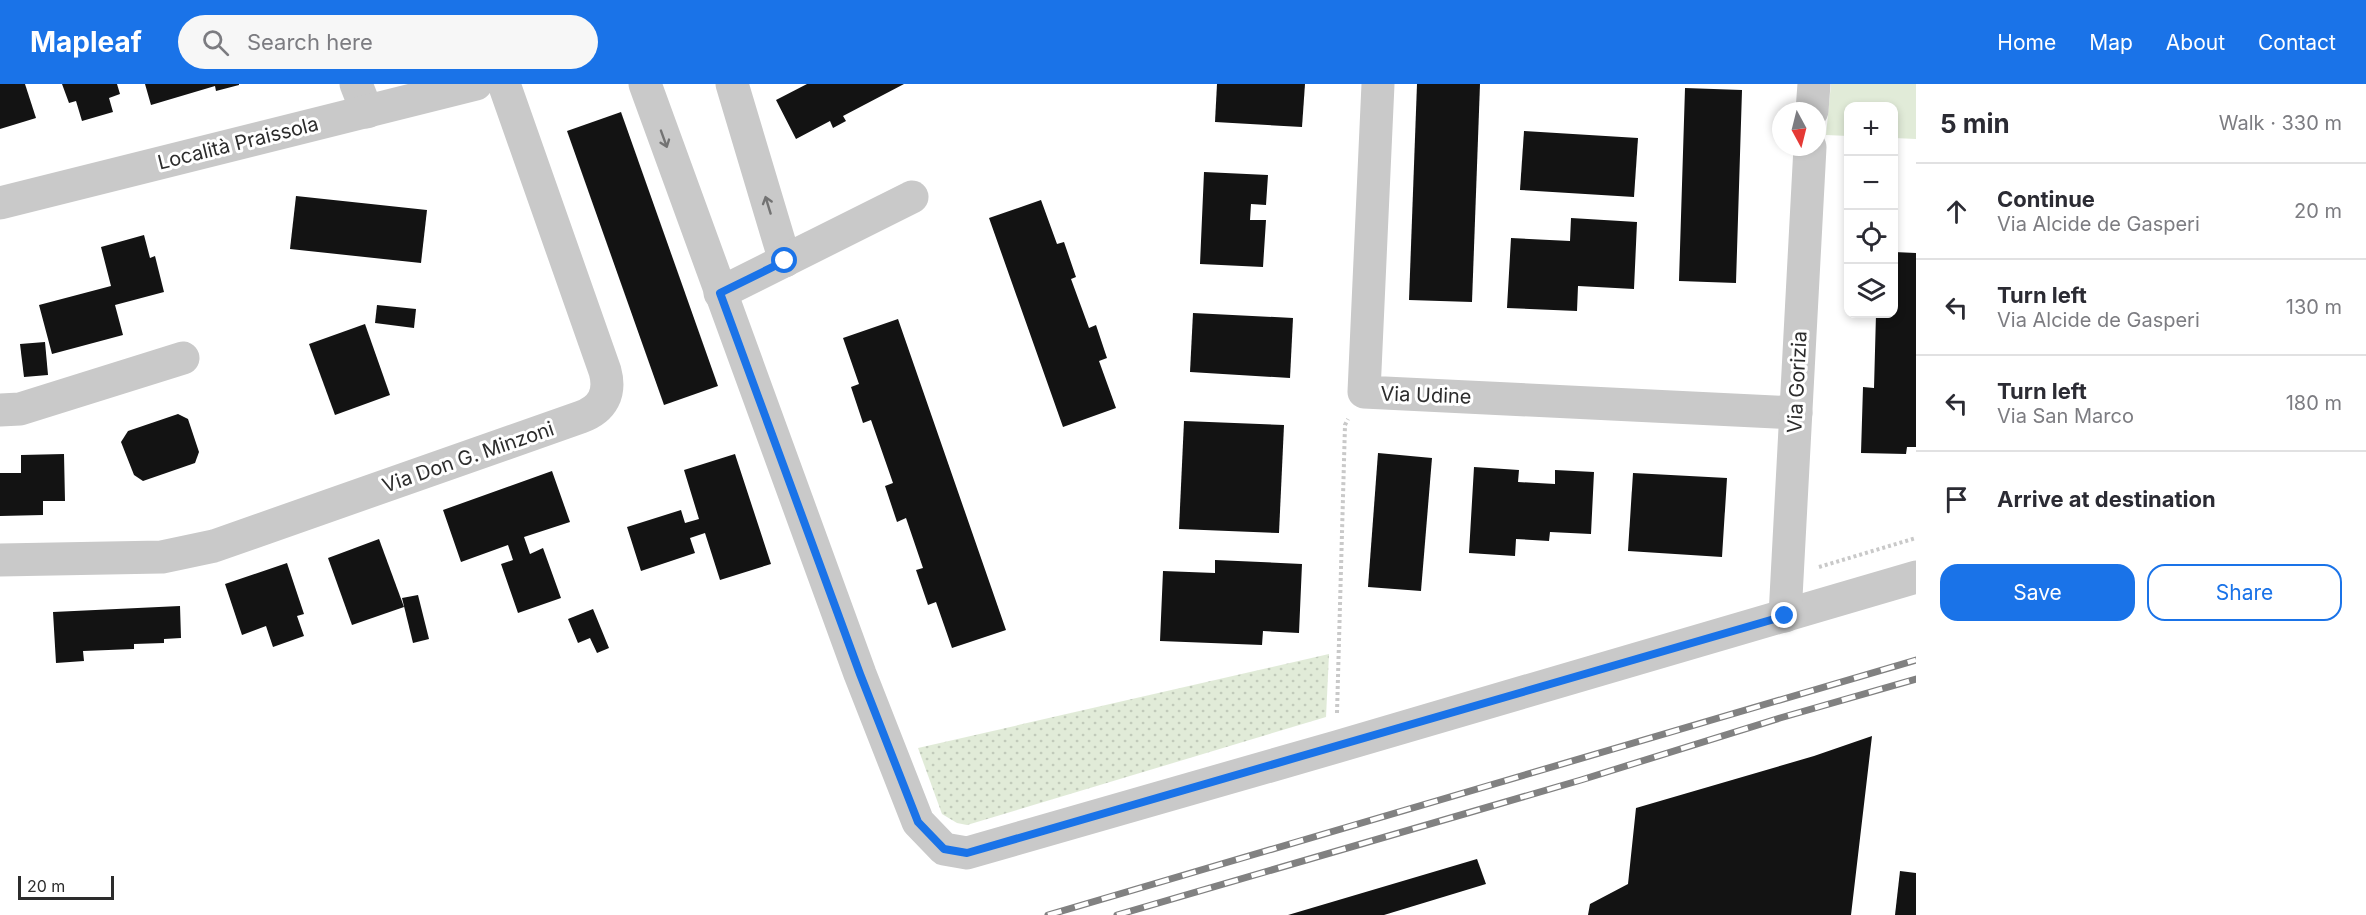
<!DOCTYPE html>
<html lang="en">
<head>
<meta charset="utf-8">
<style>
	:root { --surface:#fff; --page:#f7f7f7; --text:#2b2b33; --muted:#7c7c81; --line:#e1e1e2; --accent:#1a73e8 }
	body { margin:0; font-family:Inter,sans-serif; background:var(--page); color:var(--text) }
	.controls { position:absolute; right:18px; top:18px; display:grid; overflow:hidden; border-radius:12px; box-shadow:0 3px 9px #0003 }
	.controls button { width:54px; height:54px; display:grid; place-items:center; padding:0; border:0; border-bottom:2px solid var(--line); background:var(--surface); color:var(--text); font:30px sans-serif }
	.compass { position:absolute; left:1772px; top:18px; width:54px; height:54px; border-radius:50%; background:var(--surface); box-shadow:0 3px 9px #0003; rotate:173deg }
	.scale { position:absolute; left:18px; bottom:15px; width:96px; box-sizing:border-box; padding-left:6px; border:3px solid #2c2c2c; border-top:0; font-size:16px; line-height:21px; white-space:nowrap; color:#2c2c2c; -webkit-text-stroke:4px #fff; paint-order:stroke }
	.stop { position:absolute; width:18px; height:18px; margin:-14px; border:4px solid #1a73e8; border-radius:50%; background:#fff }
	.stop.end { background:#1a73e8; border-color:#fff; box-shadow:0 2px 6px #0008 }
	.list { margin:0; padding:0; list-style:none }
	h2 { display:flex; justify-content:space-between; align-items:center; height:78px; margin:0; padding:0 24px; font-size:26px }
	h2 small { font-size:20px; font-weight:400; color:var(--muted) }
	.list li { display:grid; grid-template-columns:39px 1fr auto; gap:18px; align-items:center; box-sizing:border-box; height:96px; padding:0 24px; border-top:2px solid var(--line) }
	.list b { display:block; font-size:22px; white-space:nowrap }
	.list p { margin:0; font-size:20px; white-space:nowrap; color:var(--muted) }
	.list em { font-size:20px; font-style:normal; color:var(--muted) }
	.actions { display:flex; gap:12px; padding:18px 24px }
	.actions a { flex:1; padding:14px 0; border:2px solid var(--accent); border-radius:18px; text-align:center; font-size:21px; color:var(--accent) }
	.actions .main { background:var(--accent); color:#fff }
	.icon { flex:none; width:33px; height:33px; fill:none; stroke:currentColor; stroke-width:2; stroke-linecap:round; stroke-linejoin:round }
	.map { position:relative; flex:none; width:1916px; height:831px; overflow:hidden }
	header { display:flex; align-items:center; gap:36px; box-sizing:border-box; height:84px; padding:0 30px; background:var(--accent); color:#fff }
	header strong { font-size:28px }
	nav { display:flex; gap:33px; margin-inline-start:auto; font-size:21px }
	.search { width:420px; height:54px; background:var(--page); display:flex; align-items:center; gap:15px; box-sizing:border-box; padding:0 21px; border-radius:33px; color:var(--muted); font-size:22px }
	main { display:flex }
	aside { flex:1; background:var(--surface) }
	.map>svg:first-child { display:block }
</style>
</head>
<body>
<header>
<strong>Mapleaf</strong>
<div class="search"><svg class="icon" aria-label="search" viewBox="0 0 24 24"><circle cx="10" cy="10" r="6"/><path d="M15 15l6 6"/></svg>Search here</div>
<nav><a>Home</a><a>Map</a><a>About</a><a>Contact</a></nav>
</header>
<main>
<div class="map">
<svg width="1916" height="831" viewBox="0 0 1916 831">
	<defs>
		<pattern id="grass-dots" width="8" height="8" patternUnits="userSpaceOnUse" patternTransform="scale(1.5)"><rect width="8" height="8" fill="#e1ebd8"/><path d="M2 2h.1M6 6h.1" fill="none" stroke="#c1caba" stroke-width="1.8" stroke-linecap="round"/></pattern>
	</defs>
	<rect width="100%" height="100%" fill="#fff"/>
	<path fill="url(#grass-dots)" d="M1329,570L1326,633L967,741L957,739L942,730L918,664Z"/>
	<path fill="#e1ebd8" d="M1831,0H1916V55L1894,54V22H1848V52L1826,51Z"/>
	<g fill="#131313">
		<path d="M0,0H25L36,34L0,45Z"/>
		<path d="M62,0H117L120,10L109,14L113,28L82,37L76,17L69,19Z"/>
		<path d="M145,0H239V1L216,7L215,2L151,21Z"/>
		<path d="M807,0H904L843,32L846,37L833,44L830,37L796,55L776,16Z"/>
		<path d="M1217,0H1305L1302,43L1215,38Z"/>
		<path d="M1417,0H1480L1472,218L1409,216Z"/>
		<path d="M1685,4L1742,6L1736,199L1679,197Z"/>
		<path d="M621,28L718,302L664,321L567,47Z"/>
		<path d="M1524,47L1638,54L1634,113L1520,106Z"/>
		<path d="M1204,88L1268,91L1266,121L1251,120L1250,136H1266L1263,183L1200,180Z"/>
		<path d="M296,112L427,126L421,179L290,165Z"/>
		<path d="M1041,116L1057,160L1064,158L1076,193L1071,195L1089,244L1096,241L1107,274L1099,277L1116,324L1063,343L989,134Z"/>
		<path d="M1571,134L1637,138L1634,205L1578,202L1577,227L1507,224L1511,154L1570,157Z"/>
		<path d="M144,151L150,174L155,172L164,208L115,221L123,251L52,270L39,221L111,202L101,163Z"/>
		<path d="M1894,168L1916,169V363H1907L1906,370L1861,369L1863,303L1874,304L1876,230H1894Z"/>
		<path d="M377,221L416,225L414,244L375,239Z"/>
		<path d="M1193,229L1293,234L1290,294L1190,288Z"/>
		<path d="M898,235L1006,546L952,564L936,518L928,521L916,486L923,484L906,434L897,438L885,402L893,399L871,336L863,339L851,303L859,300L843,254Z"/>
		<path d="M365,240L390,311L335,331L309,260Z"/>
		<path d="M45,258L48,291L24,293L20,260Z"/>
		<path d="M178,330L188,335L199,368L195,379L143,397L134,391L121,358L128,347Z"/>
		<path d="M1184,337L1284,341L1279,449L1179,445Z"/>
		<path d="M1378,369L1432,374L1421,507L1368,503Z"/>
		<path d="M64,370L65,417H43V431L0,432V389H21V371Z"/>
		<path d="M735,370L771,480L720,496L705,449L690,454L695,469L641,487L627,443L681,426L685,439L699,435L684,386Z"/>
		<path d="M1474,383L1519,386L1518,398L1555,400V386L1594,388L1591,450L1550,448L1549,457L1516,455L1515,472L1469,469Z"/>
		<path d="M552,387L570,438L524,453L530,470L543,464L561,514L518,529L501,480L513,476L508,461L461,478L443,426Z"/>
		<path d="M1633,389L1727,394L1722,473L1628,467Z"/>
		<path d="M379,455L404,523L352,541L328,474Z"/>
		<path d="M1215,476L1302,480L1299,549L1263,547L1262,561L1160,557L1163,487L1215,489Z"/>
		<path d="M287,479L304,530L297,532L304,552L273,563L266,542L242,551L225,500Z"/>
		<path d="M418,511L429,555L413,559L402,514Z"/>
		<path d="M180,522L181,554L164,555V559L134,560V565L83,567L84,577L56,579L53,528Z"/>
		<path d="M593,525L609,564L597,569L590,554L578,559L568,535Z"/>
		<path d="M1872,652L1851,831H1588L1590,820L1628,800L1636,724L1814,672Z"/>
		<path d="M1477,775L1486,800L1384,831H1288Z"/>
		<path d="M1900,787L1916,789V831H1895Z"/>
	</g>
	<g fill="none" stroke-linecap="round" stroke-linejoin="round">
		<g stroke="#c9c9c9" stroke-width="4" stroke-dasharray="3 3" stroke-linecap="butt">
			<path d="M1819,483L1916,454"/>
			<path d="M1337,629L1345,341L1348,335"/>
		</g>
		<g stroke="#c9c9c9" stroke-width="33">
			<path d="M356,0L367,28"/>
			<path d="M645,0L860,590L918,738L944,765L967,769L1336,663L1916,493"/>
			<path d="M732,0L785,177"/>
			<path d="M1378,0L1364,308L1796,329"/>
			<path d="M1812,27L1814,0"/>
			<path d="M0,119L476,0"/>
			<path d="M720,209L912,113"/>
			<path d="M0,326L20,325L183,274"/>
			<path d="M0,476L162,473L214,462L581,333C603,325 611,309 605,287L504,0"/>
			<path d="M1785,532L1810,63"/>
		</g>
		<defs>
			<g id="rail">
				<path d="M1048,831L1916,576"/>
				<path d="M1117,831L1581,696L1780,634L1916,595"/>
			</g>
		</defs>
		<use href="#rail" stroke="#818181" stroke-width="7"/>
		<use href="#rail" stroke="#fff" stroke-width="4.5" stroke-dasharray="14" stroke-linecap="butt"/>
	</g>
	<defs><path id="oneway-shaft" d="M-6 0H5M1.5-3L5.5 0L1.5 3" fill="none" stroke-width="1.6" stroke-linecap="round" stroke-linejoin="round" transform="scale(1.5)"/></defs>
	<g stroke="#737373">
		<use href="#oneway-shaft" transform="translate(664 55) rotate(70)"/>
		<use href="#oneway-shaft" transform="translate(768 121) rotate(-107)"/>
	</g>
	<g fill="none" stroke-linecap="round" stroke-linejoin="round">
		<path stroke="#1a73e8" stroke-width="8" d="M785,177L720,209L860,590L918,738L944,765L967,769L1785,532"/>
	</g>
	<g text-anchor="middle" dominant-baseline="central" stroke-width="6" stroke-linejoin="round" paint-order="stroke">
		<g font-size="20" fill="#2c2c2c" stroke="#fff">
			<text transform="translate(238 59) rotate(-14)">Località Praissola</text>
			<text transform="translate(1797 298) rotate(-87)">Via Gorizia</text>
			<text transform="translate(1426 311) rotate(2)">Via Udine</text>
			<text transform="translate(468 373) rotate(-19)">Via Don G. Minzoni</text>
		</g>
	</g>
</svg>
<div class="controls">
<button>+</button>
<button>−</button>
<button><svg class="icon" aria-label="locate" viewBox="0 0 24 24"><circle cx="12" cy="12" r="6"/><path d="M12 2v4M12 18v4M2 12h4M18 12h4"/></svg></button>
<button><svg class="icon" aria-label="layers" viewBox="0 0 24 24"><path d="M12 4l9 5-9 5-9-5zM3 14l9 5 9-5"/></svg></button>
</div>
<svg class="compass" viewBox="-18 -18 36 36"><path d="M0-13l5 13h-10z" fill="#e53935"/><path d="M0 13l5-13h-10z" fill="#7c7c81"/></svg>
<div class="scale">20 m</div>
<div class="stop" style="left:785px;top:177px"></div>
<div class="stop end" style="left:1785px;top:532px"></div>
</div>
<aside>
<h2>5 min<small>Walk · 330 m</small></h2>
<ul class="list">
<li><svg class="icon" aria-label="ahead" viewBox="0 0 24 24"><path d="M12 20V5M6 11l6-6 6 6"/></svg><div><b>Continue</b><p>Via Alcide de Gasperi</p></div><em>20 m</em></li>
<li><svg class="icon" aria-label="left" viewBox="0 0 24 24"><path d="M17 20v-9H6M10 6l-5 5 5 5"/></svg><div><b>Turn left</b><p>Via Alcide de Gasperi</p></div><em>130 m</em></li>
<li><svg class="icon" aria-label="left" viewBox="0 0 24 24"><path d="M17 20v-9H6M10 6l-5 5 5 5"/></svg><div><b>Turn left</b><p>Via San Marco</p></div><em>180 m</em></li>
<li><svg class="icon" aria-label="arrive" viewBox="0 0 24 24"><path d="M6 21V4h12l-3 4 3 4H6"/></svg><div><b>Arrive at destination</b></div></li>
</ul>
<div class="actions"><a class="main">Save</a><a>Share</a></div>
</aside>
</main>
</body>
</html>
